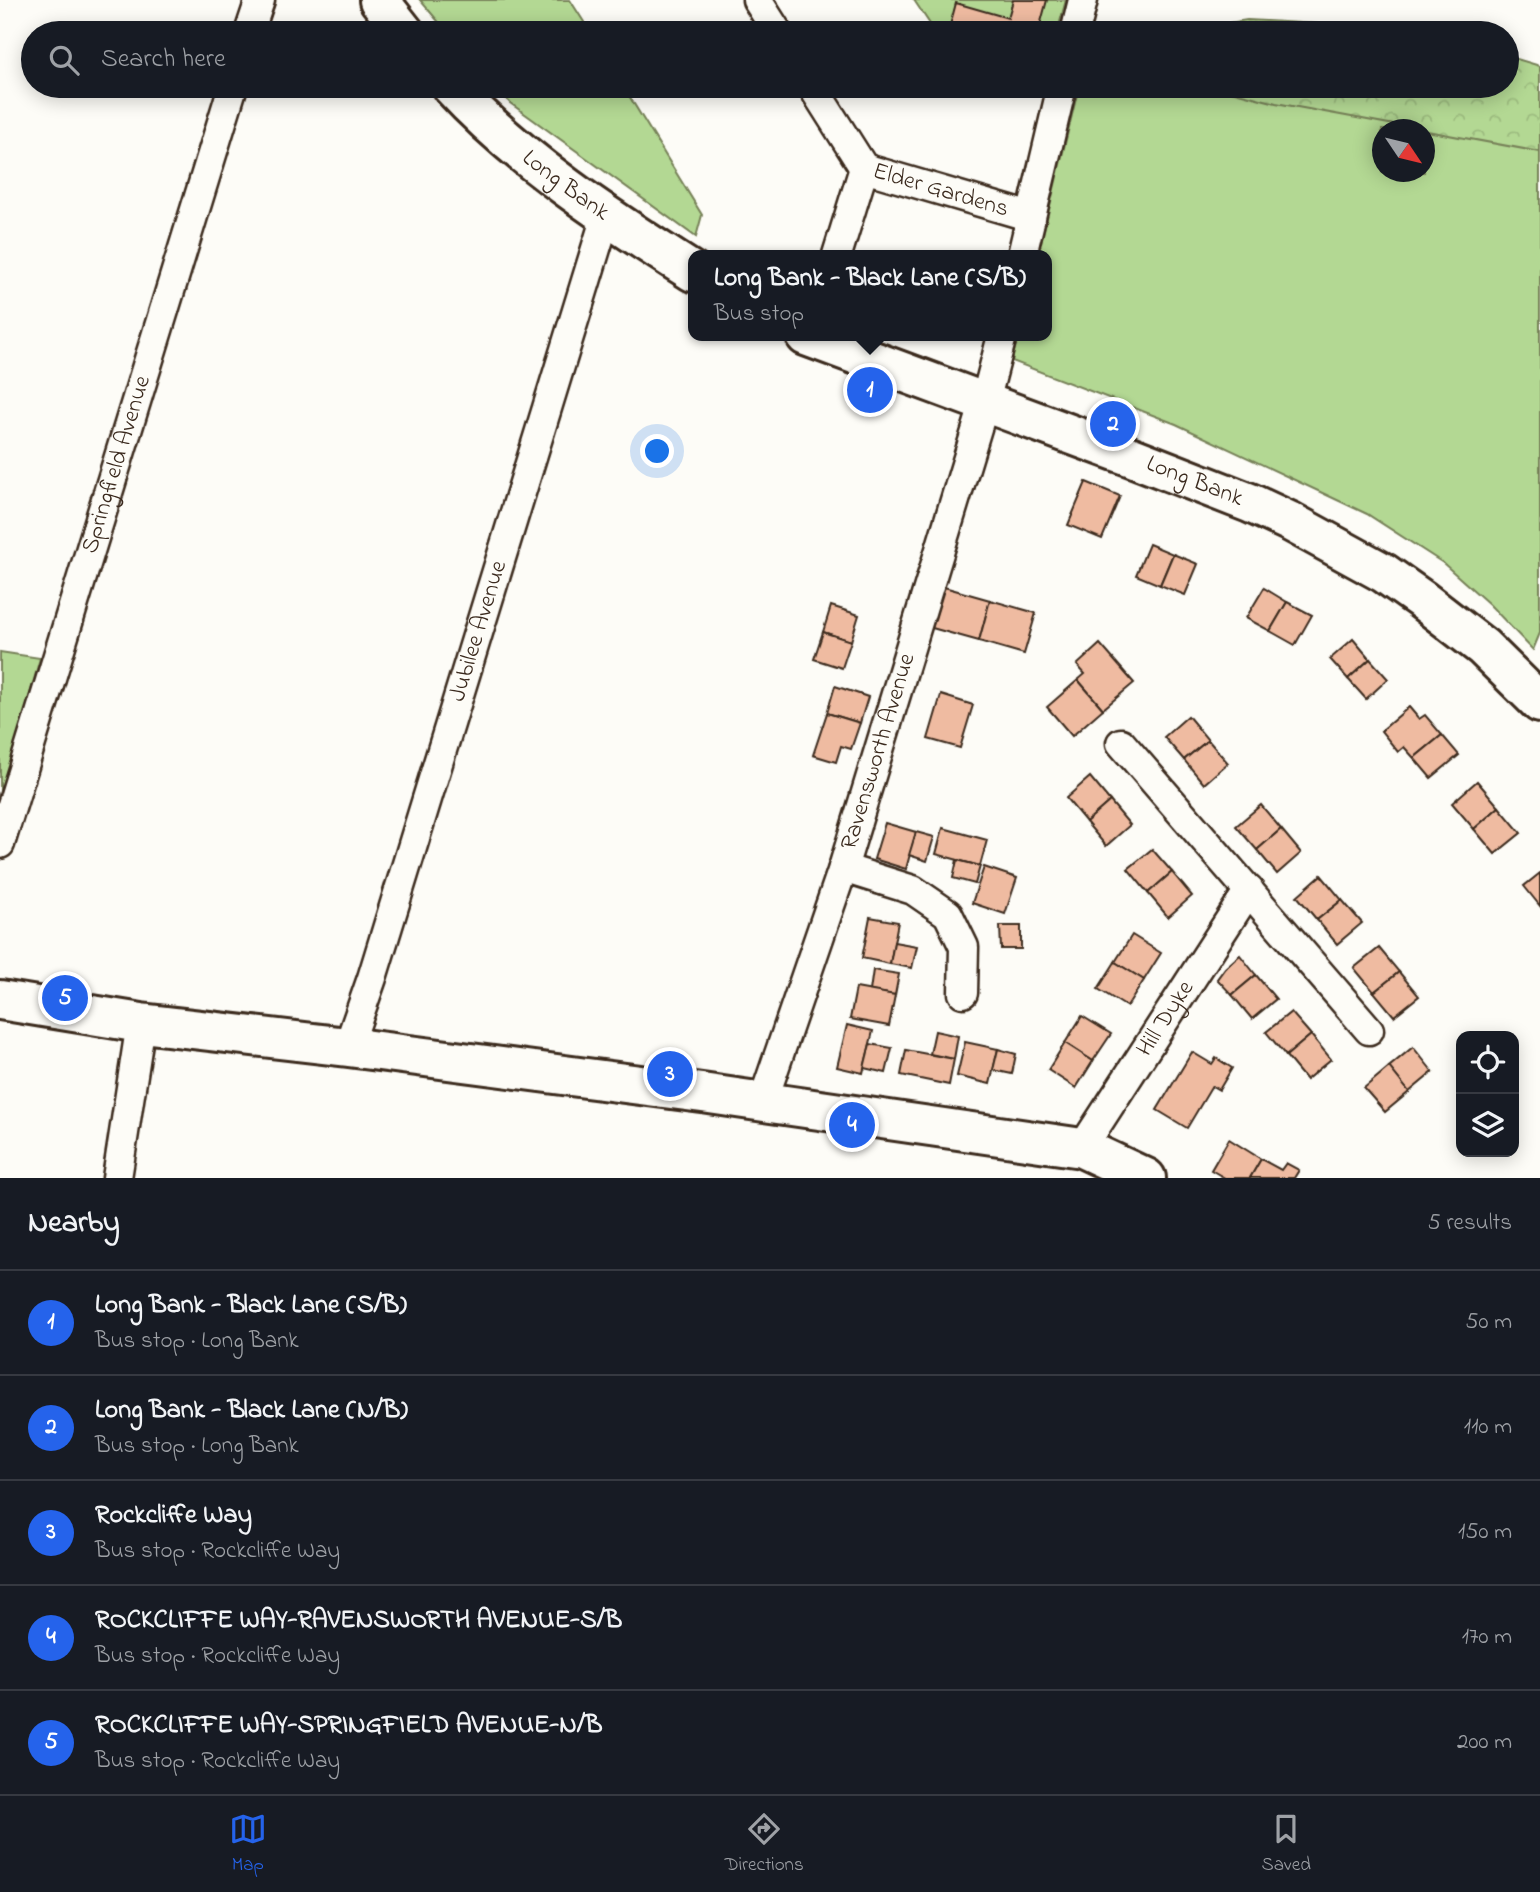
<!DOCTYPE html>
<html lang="en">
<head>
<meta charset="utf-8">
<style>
	:root { --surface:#171b24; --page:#20242c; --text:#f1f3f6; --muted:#9ea1a6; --line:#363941; --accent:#2563eb }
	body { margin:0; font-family:"Indie Flower",sans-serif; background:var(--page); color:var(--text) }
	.controls { position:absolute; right:21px; bottom:21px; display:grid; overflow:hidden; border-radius:14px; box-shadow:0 4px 18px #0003 }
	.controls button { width:63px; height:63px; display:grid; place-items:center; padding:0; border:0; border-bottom:2px solid var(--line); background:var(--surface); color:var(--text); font:35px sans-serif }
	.compass { position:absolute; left:1372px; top:119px; width:63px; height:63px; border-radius:50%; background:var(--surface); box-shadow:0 4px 18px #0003; rotate:125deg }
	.you { position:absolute; left:658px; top:452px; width:24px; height:24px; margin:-18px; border:5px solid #fff; border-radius:50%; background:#1a73e8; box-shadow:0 0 0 10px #1a73e833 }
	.badge { display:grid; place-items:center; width:46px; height:46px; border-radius:50%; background:var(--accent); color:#fff; font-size:23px; font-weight:700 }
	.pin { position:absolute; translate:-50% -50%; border:4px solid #fff; box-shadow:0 2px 7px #0006 }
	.popup { position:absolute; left:688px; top:250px; width:364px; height:91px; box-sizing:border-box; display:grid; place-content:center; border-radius:14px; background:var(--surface); filter:drop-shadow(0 2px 5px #0005); font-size:23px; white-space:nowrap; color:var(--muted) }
	.popup b { font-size:26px; color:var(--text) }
	.popup::after { content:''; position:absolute; left:50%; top:100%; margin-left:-14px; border:14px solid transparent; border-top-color:var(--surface) }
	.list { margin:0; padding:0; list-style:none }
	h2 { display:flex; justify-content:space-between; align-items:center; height:91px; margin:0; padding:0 28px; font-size:30px }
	h2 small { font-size:23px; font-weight:400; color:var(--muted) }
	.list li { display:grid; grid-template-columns:46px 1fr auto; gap:21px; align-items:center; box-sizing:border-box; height:105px; padding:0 28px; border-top:2px solid var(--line) }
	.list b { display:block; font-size:26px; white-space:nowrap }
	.list p { margin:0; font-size:23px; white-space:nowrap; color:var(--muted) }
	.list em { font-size:23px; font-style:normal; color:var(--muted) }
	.icon { flex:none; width:38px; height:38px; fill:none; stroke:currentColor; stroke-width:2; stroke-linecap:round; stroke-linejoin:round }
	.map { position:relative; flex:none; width:1540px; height:1178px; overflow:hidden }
	.search { position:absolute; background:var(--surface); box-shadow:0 4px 18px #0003; left:21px; right:21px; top:21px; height:77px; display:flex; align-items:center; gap:18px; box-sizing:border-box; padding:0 24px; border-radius:38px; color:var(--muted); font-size:26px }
	.sheet { height:616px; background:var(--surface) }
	nav { display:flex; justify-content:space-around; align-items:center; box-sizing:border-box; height:98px; border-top:2px solid var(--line); background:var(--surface); font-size:19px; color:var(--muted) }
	nav a { display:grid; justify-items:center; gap:4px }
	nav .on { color:var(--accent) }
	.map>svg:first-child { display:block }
</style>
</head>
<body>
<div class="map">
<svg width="1540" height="1178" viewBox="0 0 1540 1178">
	<defs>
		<pattern id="forest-crowns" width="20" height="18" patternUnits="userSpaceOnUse" patternTransform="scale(1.75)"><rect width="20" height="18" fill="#b3d893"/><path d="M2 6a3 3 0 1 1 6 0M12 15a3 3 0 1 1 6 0" fill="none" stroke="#9bba7e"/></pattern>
	</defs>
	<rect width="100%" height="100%" fill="#fdfcf7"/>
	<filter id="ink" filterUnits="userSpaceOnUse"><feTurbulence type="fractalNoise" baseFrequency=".0143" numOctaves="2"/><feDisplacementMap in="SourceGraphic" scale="14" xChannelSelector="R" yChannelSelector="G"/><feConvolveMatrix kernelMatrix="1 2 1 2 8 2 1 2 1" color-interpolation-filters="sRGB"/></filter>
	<g filter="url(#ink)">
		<g fill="#b3d893" stroke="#778158" stroke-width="2" fill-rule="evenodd">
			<path d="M420,0H570L591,33H448Z"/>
			<path d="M914,0H1066L1057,33H936Z"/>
			<path d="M495,86H623L702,215L696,237L510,103Z"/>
			<path d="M1079,86H1294L1540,136V633L1533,650L1489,604L1443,563L1367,514L1176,424L1012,361L1018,336H1047V255H1038ZM1382,130H1424V172H1382Z"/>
			<path d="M0,652L40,658L0,803Z"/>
		</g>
		<g fill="url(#forest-crowns)" stroke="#778158" stroke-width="2">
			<path d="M1247,20L1424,30L1436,33H1178L1180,31Z"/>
			<path d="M1507,56L1540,66V152L1276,103L1212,86H1507Z"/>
		</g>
		<g fill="#efbba1" stroke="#3b2a1e" stroke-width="2">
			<path d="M1013,0H1047L1038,33H948L956,3L1008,18Z"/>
			<path d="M1086,482L1120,496L1102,539L1068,525Z"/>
			<path d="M1149,544L1173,554L1160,585L1136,575Z"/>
			<path d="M1173,554L1198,564L1185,595L1160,585Z"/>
			<path d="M944,587L990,600L979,641L932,628Z"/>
			<path d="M1264,588L1287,602L1270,631L1246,618Z"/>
			<path d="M990,600L1036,613L1024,654L979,641Z"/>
			<path d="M1287,602L1312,615L1295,645L1270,631Z"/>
			<path d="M831,606L859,615L851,641L823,632Z"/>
			<path d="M823,632L851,641L842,668L814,659Z"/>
			<path d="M1353,639L1370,659L1348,679L1330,659Z"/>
			<path d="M1100,644L1134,683L1103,709L1078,680L1085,674L1077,665Z"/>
			<path d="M1370,659L1388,679L1366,699L1348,679Z"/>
			<path d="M1078,680L1103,709L1072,736L1047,707Z"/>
			<path d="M835,686L868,697L860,723L827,713Z"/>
			<path d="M941,695L973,705L960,748L928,739Z"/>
			<path d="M1409,707L1419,719L1425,715L1442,735L1414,758L1404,747L1398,752L1381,731Z"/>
			<path d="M827,713L860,723L851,749L841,746L836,762L813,755Z"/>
			<path d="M1188,716L1208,740L1184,760L1164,737Z"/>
			<path d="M1442,735L1459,755L1431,778L1414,758Z"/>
			<path d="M1208,740L1228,763L1204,784L1184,760Z"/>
			<path d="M1090,777L1110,801L1086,822L1066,798Z"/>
			<path d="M1477,781L1499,807L1474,829L1452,803Z"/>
			<path d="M1110,801L1130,825L1106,846L1086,822Z"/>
			<path d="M1261,805L1281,829L1257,850L1236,826Z"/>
			<path d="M1499,807L1521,833L1495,854L1474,829Z"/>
			<path d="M885,823L916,832L906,869L874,859Z"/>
			<path d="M943,828L987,840L980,866L936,854Z"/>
			<path d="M1281,829L1301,853L1277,874L1257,850Z"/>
			<path d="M916,832L934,837L927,861L909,855Z"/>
			<path d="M1152,849L1172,872L1148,893L1128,869Z"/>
			<path d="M957,860L980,866L975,884L953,878Z"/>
			<path d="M984,867L1017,878L1005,914L972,903Z"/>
			<path d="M1172,872L1192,896L1168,917L1148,893Z"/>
			<path d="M1540,873V906L1524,886Z"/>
			<path d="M1321,875L1342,900L1317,920L1297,896Z"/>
			<path d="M1342,900L1362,923L1337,944L1317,920Z"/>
			<path d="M870,917L898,922L890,964L862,958Z"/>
			<path d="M1000,926H1021V949H1001Z"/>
			<path d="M1132,935L1161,953L1144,980L1115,962Z"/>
			<path d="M894,942L917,946L912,968L890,964Z"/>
			<path d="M1379,948L1399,972L1374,992L1354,968Z"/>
			<path d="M1240,955L1256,975L1232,995L1217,979L1225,968Z"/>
			<path d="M1115,962L1144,980L1127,1007L1098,989Z"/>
			<path d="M873,970L899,974L895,995L870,991Z"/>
			<path d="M1399,972L1419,996L1394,1016L1374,992Z"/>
			<path d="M1256,975L1276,999L1252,1019L1232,995Z"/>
			<path d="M856,988L895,995L889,1026L850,1019Z"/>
			<path d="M1291,1012L1311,1035L1286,1056L1266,1032Z"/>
			<path d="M1082,1016L1111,1034L1093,1061L1065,1043Z"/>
			<path d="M847,1025L873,1031L863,1073L837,1067Z"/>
			<path d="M935,1031L958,1036L954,1059L930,1054Z"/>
			<path d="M1311,1035L1331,1059L1306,1080L1286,1056Z"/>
			<path d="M965,1042L998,1049L990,1084L957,1076Z"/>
			<path d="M1065,1043L1093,1061L1076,1088L1048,1070Z"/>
			<path d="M870,1044L892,1048L886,1073L864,1068Z"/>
			<path d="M1413,1047L1433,1072L1409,1092L1389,1067Z"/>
			<path d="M998,1049L1016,1054L1012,1074L993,1070Z"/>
			<path d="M906,1050L954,1059L949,1085L901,1075Z"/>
			<path d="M1192,1052L1212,1064L1216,1058L1232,1068L1219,1090L1212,1086L1187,1128L1157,1110Z"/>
			<path d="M1389,1067L1409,1092L1385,1112L1364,1088Z"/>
			<path d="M1229,1139L1261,1159L1250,1178H1225L1211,1170Z"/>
			<path d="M1261,1159L1281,1170L1286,1163L1299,1170L1294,1178H1250Z"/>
		</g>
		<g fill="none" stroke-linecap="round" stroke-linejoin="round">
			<defs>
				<g id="street">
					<path d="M757,0L778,33"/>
					<path d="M249,33L260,0"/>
					<path d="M1075,33L1083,0"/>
					<path id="s1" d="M812,86L864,168L1031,217"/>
					<path d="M837,255L864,168"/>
					<path d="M1022,255L1062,86"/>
					<path d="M1121,743L1369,1030"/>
					<path id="s2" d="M0,844L233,86"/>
					<path d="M843,868L913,890L948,914L964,947L963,993"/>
					<path id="s3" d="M348,1047L372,978L606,216"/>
					<path id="s4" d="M763,1101L843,868L985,402L1002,336"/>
					<path id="s5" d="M1082,1148L1249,890"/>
					<path d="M117,1178L141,1023"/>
				</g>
				<g id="secondary">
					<path d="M379,0L405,33"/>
					<path id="s6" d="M451,86C519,160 608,218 693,272"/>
					<path id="s7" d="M806,336L1132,457L1250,503L1291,522L1384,573L1421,599L1483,647L1540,703"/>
					<path d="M0,1000L141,1023L348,1047L702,1093L1082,1148L1146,1178"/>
				</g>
			</defs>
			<use href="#street" stroke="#3b2a1e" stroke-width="33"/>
			<use href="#secondary" stroke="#3b2a1e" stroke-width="44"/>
			<use href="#street" stroke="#fdfcf7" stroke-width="28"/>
			<use href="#secondary" stroke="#fdfcf7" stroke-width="38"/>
		</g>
	</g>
	<g text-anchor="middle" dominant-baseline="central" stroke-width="5" stroke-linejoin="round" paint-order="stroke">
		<g font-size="24" fill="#3b2a1e" stroke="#fdfcf7">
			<text stroke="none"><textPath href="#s6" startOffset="152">Long Bank</textPath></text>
			<text stroke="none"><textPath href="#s1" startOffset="177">Elder Gardens</textPath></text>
			<text stroke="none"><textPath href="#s2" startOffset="397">Springfield Avenue</textPath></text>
			<text stroke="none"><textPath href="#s7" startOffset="415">Long Bank</textPath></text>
			<text stroke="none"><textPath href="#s3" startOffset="436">Jubilee Avenue</textPath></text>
			<text stroke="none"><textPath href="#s4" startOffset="368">Ravensworth Avenue</textPath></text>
			<text stroke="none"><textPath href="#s5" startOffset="154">Hill Dyke</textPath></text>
		</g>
	</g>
</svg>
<div class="controls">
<button><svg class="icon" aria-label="locate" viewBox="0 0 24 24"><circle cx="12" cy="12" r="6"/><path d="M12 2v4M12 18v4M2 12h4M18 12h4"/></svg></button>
<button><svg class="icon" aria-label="layers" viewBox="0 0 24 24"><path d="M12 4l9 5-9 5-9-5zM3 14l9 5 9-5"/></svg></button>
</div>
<svg class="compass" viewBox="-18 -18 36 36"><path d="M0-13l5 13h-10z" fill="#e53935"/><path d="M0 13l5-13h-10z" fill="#9ea1a6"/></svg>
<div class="you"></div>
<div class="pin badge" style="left:870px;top:390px">1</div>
<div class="popup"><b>Long Bank - Black Lane (S/B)</b>Bus stop</div>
<div class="pin badge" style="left:1113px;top:424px">2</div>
<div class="pin badge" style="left:670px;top:1074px">3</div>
<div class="pin badge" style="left:852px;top:1125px">4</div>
<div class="pin badge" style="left:65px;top:998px">5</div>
<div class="search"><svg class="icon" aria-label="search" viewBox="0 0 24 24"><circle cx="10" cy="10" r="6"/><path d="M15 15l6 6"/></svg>Search here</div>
</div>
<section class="sheet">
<h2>Nearby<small>5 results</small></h2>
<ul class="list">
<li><span class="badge">1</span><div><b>Long Bank - Black Lane (S/B)</b><p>Bus stop · Long Bank</p></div><em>50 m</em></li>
<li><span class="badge">2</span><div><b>Long Bank - Black Lane (N/B)</b><p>Bus stop · Long Bank</p></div><em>110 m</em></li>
<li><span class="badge">3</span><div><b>Rockcliffe Way</b><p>Bus stop · Rockcliffe Way</p></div><em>150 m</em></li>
<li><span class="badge">4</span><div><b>ROCKCLIFFE WAY-RAVENSWORTH AVENUE-S/B</b><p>Bus stop · Rockcliffe Way</p></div><em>170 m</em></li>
<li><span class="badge">5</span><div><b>ROCKCLIFFE WAY-SPRINGFIELD AVENUE-N/B</b><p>Bus stop · Rockcliffe Way</p></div><em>200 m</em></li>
</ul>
</section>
<nav>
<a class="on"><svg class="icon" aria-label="map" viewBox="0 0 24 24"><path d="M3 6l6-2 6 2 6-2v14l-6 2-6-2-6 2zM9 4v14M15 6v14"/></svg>Map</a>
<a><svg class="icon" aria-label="directions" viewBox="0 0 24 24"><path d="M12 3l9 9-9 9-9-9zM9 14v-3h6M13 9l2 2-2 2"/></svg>Directions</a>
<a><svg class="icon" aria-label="saved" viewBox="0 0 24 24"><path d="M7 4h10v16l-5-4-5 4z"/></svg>Saved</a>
</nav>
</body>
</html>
